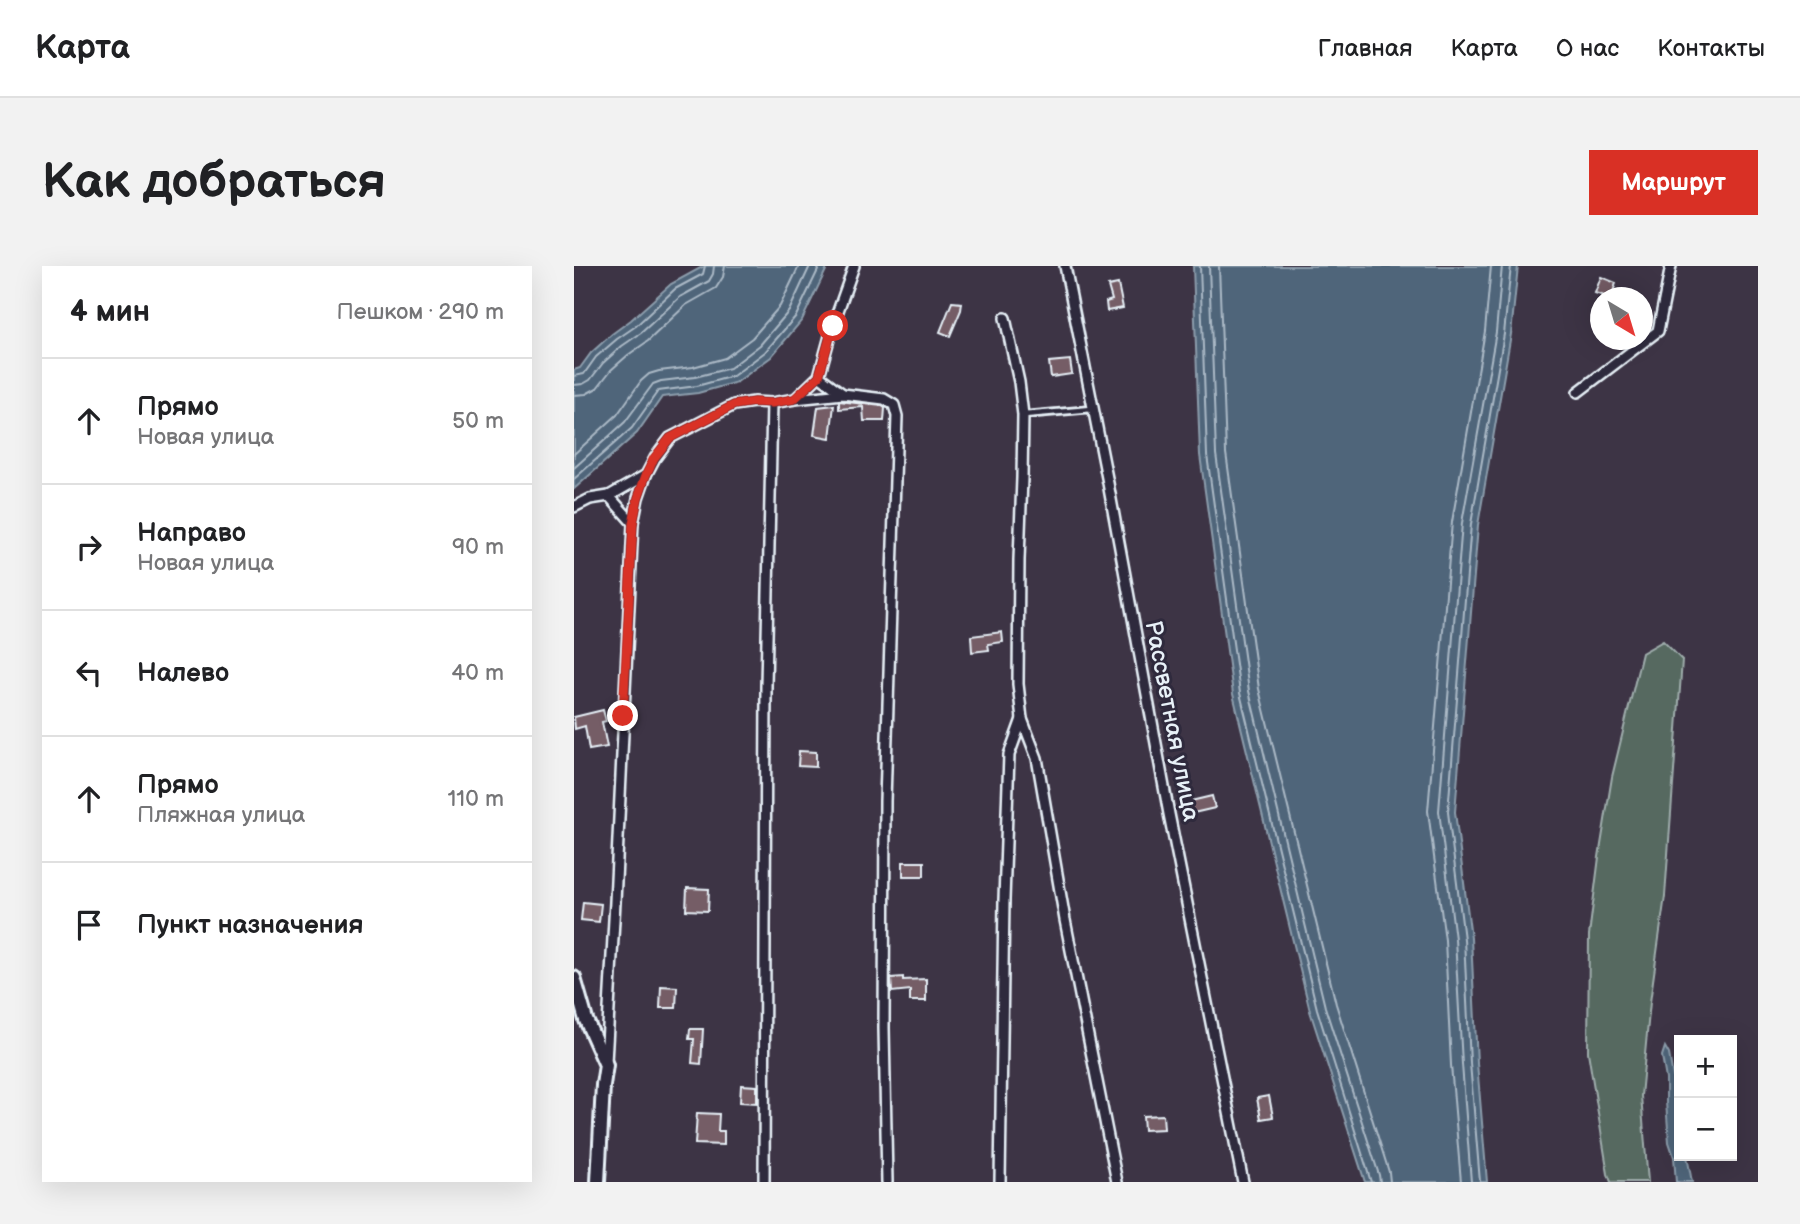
<!DOCTYPE html>
<html lang="ru">
<head>
<meta charset="utf-8">
<style>
	:root { --surface:#fff; --page:#f2f2f2; --text:#202124; --muted:#757577; --line:#e0e0e0; --accent:#d93025 }
	body { margin:0; font-family:"Balsamiq Sans",sans-serif; background:var(--page); color:var(--text) }
	.controls { position:absolute; right:21px; bottom:21px; display:grid; overflow:hidden; border-radius:0px; box-shadow:0 7px 28px #0002 }
	.controls button { width:63px; height:63px; display:grid; place-items:center; padding:0; border:0; border-bottom:2px solid var(--line); background:var(--surface); color:var(--text); font:35px sans-serif }
	.compass { position:absolute; left:1016px; top:21px; width:63px; height:63px; border-radius:50%; background:var(--surface); box-shadow:0 7px 28px #0002; rotate:142deg }
	.stop { position:absolute; width:21px; height:21px; margin:-16px; border:5px solid #d93025; border-radius:50%; background:#fff }
	.stop.end { background:#d93025; border-color:#fff; box-shadow:0 2px 7px #0008 }
	.list { margin:0; padding:0; list-style:none }
	h2 { display:flex; justify-content:space-between; align-items:center; height:91px; margin:0; padding:0 28px; font-size:30px }
	h2 small { font-size:23px; font-weight:400; color:var(--muted) }
	.list li { display:grid; grid-template-columns:46px 1fr auto; gap:21px; align-items:center; box-sizing:border-box; height:126px; padding:0 28px; border-top:2px solid var(--line) }
	.list b { display:block; font-size:26px; white-space:nowrap }
	.list p { margin:0; font-size:23px; white-space:nowrap; color:var(--muted) }
	.list em { font-size:23px; font-style:normal; color:var(--muted) }
	.icon { flex:none; width:38px; height:38px; fill:none; stroke:currentColor; stroke-width:2; stroke-linecap:round; stroke-linejoin:round }
	.map { position:relative; flex:none; width:1184px; height:916px; overflow:hidden; border-radius:0px }
	header { display:flex; align-items:center; gap:42px; box-sizing:border-box; height:98px; padding:0 35px; background:var(--surface); border-bottom:2px solid var(--line) }
	header strong { font-size:33px }
	nav { display:flex; gap:38px; margin-inline-start:auto; font-size:24px }
	.intro { display:flex; align-items:center; justify-content:space-between; box-sizing:border-box; height:168px; padding:0 42px }
	h1 { margin:0; font-size:49px }
	.button { padding:18px 32px; border-radius:0px; background:var(--accent); color:#fff; font-size:24px; font-weight:700 }
	main { display:flex; gap:42px; padding:0 42px }
	aside { flex:1; background:var(--surface); border-radius:0px; box-shadow:0 7px 28px #0002 }
	.map>svg:first-child { display:block }
</style>
</head>
<body>
<header>
<strong>Карта</strong>
<nav><a>Главная</a><a>Карта</a><a>О нас</a><a>Контакты</a></nav>
</header>
<div class="intro"><h1>Как добраться</h1><a class="button">Маршрут</a></div>
<main>
<aside>
<h2>4 мин<small>Пешком · 290 m</small></h2>
<ul class="list">
<li><svg class="icon" aria-label="ahead" viewBox="0 0 24 24"><path d="M12 20V5M6 11l6-6 6 6"/></svg><div><b>Прямо</b><p>Новая улица</p></div><em>50 m</em></li>
<li><svg class="icon" aria-label="right" viewBox="0 0 24 24"><path d="M7 20v-9h11M14 6l5 5-5 5"/></svg><div><b>Направо</b><p>Новая улица</p></div><em>90 m</em></li>
<li><svg class="icon" aria-label="left" viewBox="0 0 24 24"><path d="M17 20v-9H6M10 6l-5 5 5 5"/></svg><div><b>Налево</b></div><em>40 m</em></li>
<li><svg class="icon" aria-label="ahead" viewBox="0 0 24 24"><path d="M12 20V5M6 11l6-6 6 6"/></svg><div><b>Прямо</b><p>Пляжная улица</p></div><em>110 m</em></li>
<li><svg class="icon" aria-label="arrive" viewBox="0 0 24 24"><path d="M6 21V4h12l-3 4 3 4H6"/></svg><div><b>Пункт назначения</b></div></li>
</ul>
</aside>
<div class="map">
<svg width="1184" height="916" viewBox="0 0 1184 916">
	<rect width="100%" height="100%" fill="#3d3445"/>
	<filter id="ink" filterUnits="userSpaceOnUse"><feTurbulence type="fractalNoise" baseFrequency=".0143" numOctaves="2"/><feDisplacementMap in="SourceGraphic" scale="14" xChannelSelector="R" yChannelSelector="G"/><feConvolveMatrix kernelMatrix="1 2 1 2 8 2 1 2 1" color-interpolation-filters="sRGB"/></filter>
	<g filter="url(#ink)">
		<path fill="#566961" stroke="#9fadac" stroke-width="2" d="M1089,375L1108,394L1091,630L1076,736L1067,830L1074,916H1037L1034,908L1014,786L1015,669L1025,591L1038,511L1068,387Z"/>
		<g fill="#4f657a" stroke="#8c9dac" stroke-width="2">
			<path d="M130,0H254L228,54L197,91L163,116L124,127L88,131L63,167L0,223V104L6,102L17,87L38,68L57,54L97,18Z"/>
			<path d="M619,0H944L937,68L904,259L881,546L897,672L903,797L913,916H791L736,745L659,428L626,189Z"/>
			<path d="M1091,781L1095,788L1105,844V890H1113L1118,916H1102L1100,891L1095,876L1092,836V813L1088,790Z"/>
		</g>
		<g fill="none" stroke-linecap="round" stroke-linejoin="round">
			<g stroke="#abb9c6" stroke-width="2">
				<path d="M626,0L633,189L666,427L743,743L797,916"/>
				<path d="M635,0L642,188L675,425L751,741L805,909L806,916"/>
				<path d="M645,0L652,187L685,423L762,738L815,906L816,916"/>
				<path d="M0,110L10,108L22,91L43,73L62,60L101,23L129,8L131,0"/>
				<path d="M0,119L9,118L16,114L29,97L48,80L67,67L106,31L135,15L139,8L140,0"/>
				<path d="M0,129L12,128L23,122L37,104L54,89L74,75L112,39L142,22L149,11L151,0"/>
				<path d="M0,188L43,149L67,115L75,108L85,105L119,101L151,92L178,72L206,40L225,0"/>
				<path d="M0,202L51,156L79,118L87,115L121,111L156,102L186,79L215,45L236,0"/>
				<path d="M0,213L58,162L84,125L123,120L159,110L191,86L222,50L246,0"/>
				<path d="M887,916L877,799L871,674L854,545L878,256L911,65L917,0"/>
				<path d="M897,916L888,798L881,673L865,545L888,257L922,66L928,0"/>
				<path d="M906,916L896,797L890,673L874,546L897,258L930,68L937,0"/>
			</g>
		</g>
		<g fill="#755d66" stroke="#e8f1f8" stroke-width="2">
			<path d="M1027,11L1042,17L1037,32L1021,27Z"/>
			<path d="M544,18L549,42L533,45L532,36L538,34L534,20Z"/>
			<path d="M378,36L388,37L387,44L376,70L366,66Z"/>
			<path d="M496,94L498,108L477,111L475,96Z"/>
			<path d="M265,135L308,140L311,142L310,155H290L289,141L265,143Z"/>
			<path d="M260,139L256,172L240,169L244,141Z"/>
			<path d="M428,366L429,376L414,378L415,384L398,386L397,370Z"/>
			<path d="M29,444L32,455L28,456L33,481L15,484L11,460L1,463L0,451Z"/>
			<path d="M225,485L242,486V501L224,500Z"/>
			<path d="M638,530L641,542L615,548L613,539L618,538L617,535Z"/>
			<rect x="329" y="596" width="21" height="14"/>
			<path d="M113,622L135,623L134,645L112,644Z"/>
			<path d="M9,636L27,638L25,656L7,654Z"/>
			<path d="M329,711V714L352,713V735H336V724L318,726L317,712Z"/>
			<path d="M87,720L103,721L102,742H86Z"/>
			<path d="M116,763H129L127,798L118,797L120,773H115Z"/>
			<path d="M167,819L183,820V837L166,836Z"/>
			<path d="M695,830L699,851L687,853L683,832Z"/>
			<path d="M123,847L145,848L144,865H150V879L121,878Z"/>
			<path d="M589,849L590,863L570,864L569,850Z"/>
		</g>
		<g fill="none" stroke-linecap="round" stroke-linejoin="round">
			<defs>
				<path id="lane" d="M450,149L518,143"/>
				<g id="street">
					<path d="M491,0L534,217L595,548L669,916"/>
					<path d="M431,52L445,116L449,149L448,212L445,294L444,418L448,453L463,492L491,654L543,916"/>
					<path d="M245,110L269,128L310,133L320,139L323,150L311,535L310,762L313,916"/>
					<path d="M1004,126L1084,65L1097,0"/>
					<path d="M221,133L269,128"/>
					<path d="M0,241L16,233L35,230L72,209L81,192L96,172L160,139L180,136L198,137L221,133L245,110L259,59L280,0"/>
					<path d="M59,257L64,232L72,209"/>
					<path d="M32,796L41,636L59,257L35,230"/>
					<path d="M190,916L192,420L198,137"/>
					<path d="M426,916L430,634L435,489L448,453"/>
				</g>
				<path id="secondary" d="M0,712L12,754L32,799L29,819L24,916"/>
			</defs>
			<use href="#lane" stroke="#e8f1f8" stroke-width="10"/>
			<use href="#street" stroke="#e8f1f8" stroke-width="14"/>
			<use href="#secondary" stroke="#e8f1f8" stroke-width="18"/>
			<use href="#lane" stroke="#2f2a3d" stroke-width="4.5"/>
			<use href="#street" stroke="#2f2a3d" stroke-width="9"/>
			<use href="#secondary" stroke="#2f2a3d" stroke-width="12"/>
		</g>
	</g>
	<g fill="none" stroke-linecap="round" stroke-linejoin="round" filter="url(#ink)">
		<path stroke="#d93025" stroke-width="9" d="M49,450L59,257L64,232L72,209L80,192L96,172L160,139L180,136L198,137L220,133L245,110L259,60"/>
	</g>
	<g text-anchor="middle" dominant-baseline="central" stroke-width="6" stroke-linejoin="round" paint-order="stroke">
		<g font-size="24" fill="#e8f1f8" stroke="#2f2a3d">
			<text transform="translate(598 455) rotate(79)">Рассветная улица</text>
		</g>
	</g>
</svg>
<div class="controls">
<button>+</button>
<button>−</button>
</div>
<svg class="compass" viewBox="-18 -18 36 36"><path d="M0-13l5 13h-10z" fill="#e53935"/><path d="M0 13l5-13h-10z" fill="#757577"/></svg>
<div class="stop" style="left:259px;top:60px"></div>
<div class="stop end" style="left:49px;top:450px"></div>
</div>
</main>
</body>
</html>
